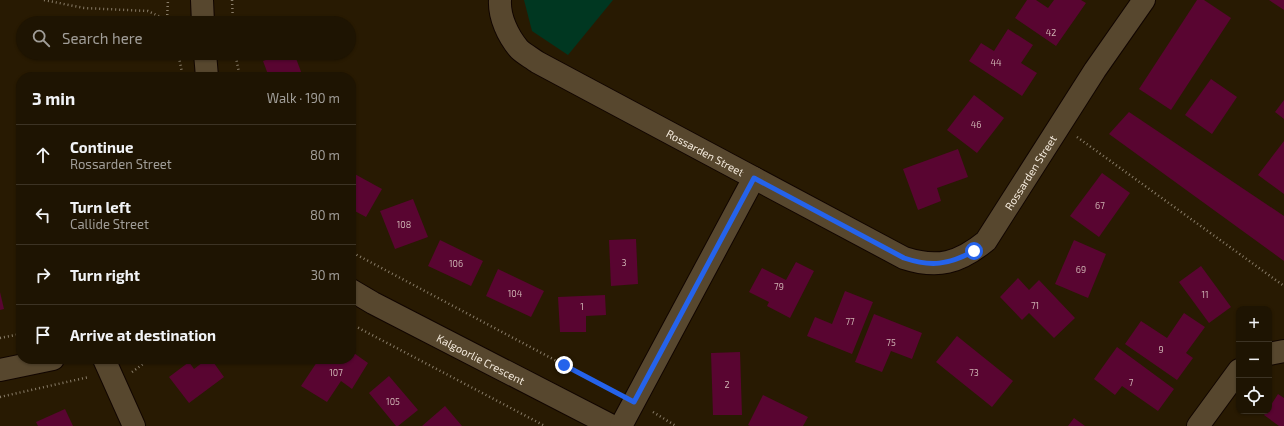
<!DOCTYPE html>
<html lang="en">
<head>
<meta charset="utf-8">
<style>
	:root { --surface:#1e1402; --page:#261d0c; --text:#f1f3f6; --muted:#a19e99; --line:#3c3324 }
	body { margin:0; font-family:"Exo 2",sans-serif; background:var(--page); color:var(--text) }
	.controls { position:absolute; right:12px; bottom:12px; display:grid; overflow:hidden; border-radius:8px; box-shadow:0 1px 3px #0004 }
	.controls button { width:36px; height:36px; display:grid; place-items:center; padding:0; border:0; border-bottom:1px solid var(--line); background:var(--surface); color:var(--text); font:20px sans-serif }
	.stop { position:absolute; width:12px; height:12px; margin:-9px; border:3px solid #2563eb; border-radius:50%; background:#fff }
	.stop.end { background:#2563eb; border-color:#fff; box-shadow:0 1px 4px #0008 }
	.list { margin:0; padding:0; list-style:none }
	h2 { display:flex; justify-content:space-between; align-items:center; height:52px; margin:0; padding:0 16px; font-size:17px }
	h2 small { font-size:13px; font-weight:400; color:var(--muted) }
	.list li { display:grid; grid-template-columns:26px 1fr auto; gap:12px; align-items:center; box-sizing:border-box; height:60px; padding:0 16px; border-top:1px solid var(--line) }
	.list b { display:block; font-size:15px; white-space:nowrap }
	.list p { margin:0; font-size:13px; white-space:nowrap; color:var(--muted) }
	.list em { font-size:13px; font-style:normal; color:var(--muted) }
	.icon { flex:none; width:22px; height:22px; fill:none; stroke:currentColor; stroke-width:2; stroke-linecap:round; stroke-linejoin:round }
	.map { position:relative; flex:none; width:1284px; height:426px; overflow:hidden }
	.search { position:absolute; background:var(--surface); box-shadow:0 1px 3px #0004; left:16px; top:16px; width:340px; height:44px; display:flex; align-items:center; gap:10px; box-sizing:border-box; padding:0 14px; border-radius:22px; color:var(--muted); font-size:15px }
	.panel { position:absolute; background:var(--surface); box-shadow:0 1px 3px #0004; left:16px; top:72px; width:340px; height:292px; border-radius:16px }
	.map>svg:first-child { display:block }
</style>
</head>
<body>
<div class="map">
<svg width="1284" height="426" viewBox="0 0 1284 426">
	<rect width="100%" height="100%" fill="#281a02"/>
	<path fill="#003721" d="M524,0H613L568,55L532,31Z"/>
	<g fill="#590531">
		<path d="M1027,0H1036L1048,8L1054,0H1081L1086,3L1056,46L1015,18Z"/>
		<path d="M1197,0H1204L1231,18L1171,110L1139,89Z"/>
		<path d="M1269,0H1284V10Z"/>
		<path d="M1008,29L1033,45L1021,63L1037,73L1022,96L969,61L981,43L994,51Z"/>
		<path d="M284,53H294L303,77H269L263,61Z"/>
		<path d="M1211,79L1237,97L1212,134L1185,115Z"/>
		<path d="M974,95L1004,118L977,153L947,130Z"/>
		<path d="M1284,100V119L1275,112Z"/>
		<path d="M1129,112L1284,216V261L1109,134Z"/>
		<path d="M1284,141V194L1258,175Z"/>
		<path d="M958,149L968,177L937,188L941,201L918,210L903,169Z"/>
		<path d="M351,172L382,189L366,217L351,209Z"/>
		<path d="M1102,173L1130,193L1099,237L1070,216Z"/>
		<path d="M413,199L428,237L395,249L380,211Z"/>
		<path d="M636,239L638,284L611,286L609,240Z"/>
		<path d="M440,240L483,261L471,286L428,266Z"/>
		<path d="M1074,240L1106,254L1088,298L1055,284Z"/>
		<path d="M796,262L814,271L790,318L767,306L769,302L749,292L762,268L786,280Z"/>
		<path d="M1201,266L1231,307L1209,323L1179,282Z"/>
		<path d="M498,269L544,291L531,317L486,296Z"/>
		<path d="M1018,278L1029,290L1039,280L1075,318L1054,338L1029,313L1022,320L1000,297Z"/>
		<path d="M845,291L873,302L852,354L807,336L815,317L832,324Z"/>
		<path d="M0,292L4,309L0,310Z"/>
		<path d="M605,295L606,315L586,316V332H560L558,297Z"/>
		<path d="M1184,313L1205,327L1186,353L1193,358L1177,380L1125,344L1141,321L1167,338Z"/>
		<path d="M874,314L922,333L912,359L891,351L882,372L855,362Z"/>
		<path d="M957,336L1013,381L992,407L936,362Z"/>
		<path d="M1117,347L1174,389L1158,411L1122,386L1115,395L1094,379Z"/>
		<path d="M351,351L368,363L352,389L341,381L327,402L301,386L319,359H351Z"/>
		<path d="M740,352L742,415H713L711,353Z"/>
		<path d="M207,359H211L224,377L189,403L169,377L189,362L194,369Z"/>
		<path d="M389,376L418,410L398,426H396L369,393Z"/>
		<path d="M1278,394L1284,398V426H1279L1264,415L1267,411H1269V408Z"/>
		<path d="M763,395L808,417L803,426H750L748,425Z"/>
		<path d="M445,406L462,426H422Z"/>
		<path d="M65,409L73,426H38L36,422Z"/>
		<path d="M1074,418L1085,426H1068Z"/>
	</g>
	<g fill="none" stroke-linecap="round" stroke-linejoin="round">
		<defs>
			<g id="minor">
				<path d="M202,0L203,23"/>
				<path id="s1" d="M500,0C499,17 508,36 519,49C524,54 532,58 537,62L904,258C938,269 959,263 986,241L1095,70L1144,0"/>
				<path d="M205,53L207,77"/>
				<path id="s2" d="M351,290L373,303L612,426"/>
				<path d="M1269,354L1284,351"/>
				<path d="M104,359L134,426"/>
				<path d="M0,370L53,359"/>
				<path d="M621,426L754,178"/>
				<path d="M1198,426L1239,370"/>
			</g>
		</defs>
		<use href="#minor" stroke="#110500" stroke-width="24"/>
		<g stroke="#897d69" stroke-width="2.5" stroke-dasharray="1 3" stroke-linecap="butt">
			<path d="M44,0L84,8L148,11L167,20L169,23"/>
			<path d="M232,0L233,23"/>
			<path d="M167,19L168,0"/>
			<path d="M178,53L183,77"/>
			<path d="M235,53L240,77"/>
			<path d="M1077,137L1284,286"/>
			<path d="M351,249L357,255L615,392"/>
			<path d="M351,324L545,426"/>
			<path d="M0,338L21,334"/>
			<path d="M132,372L150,359"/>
			<path d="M0,397L89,377"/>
			<path d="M653,412L676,426"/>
		</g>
		<use href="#minor" stroke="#57472e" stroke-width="22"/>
	</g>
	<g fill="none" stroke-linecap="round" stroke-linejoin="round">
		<path stroke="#2563eb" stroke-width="5" d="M564,365L634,402L754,178L904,258C931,267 948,265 974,251"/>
	</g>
	<g text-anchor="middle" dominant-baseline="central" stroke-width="3.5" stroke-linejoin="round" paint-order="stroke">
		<g font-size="9" fill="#cdb1b1">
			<text x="1051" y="32">42</text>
			<text x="996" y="62">44</text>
			<text x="976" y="124">46</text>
			<text x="1100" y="205">67</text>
			<text x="404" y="224">108</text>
			<text x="624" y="262">3</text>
			<text x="456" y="263">106</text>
			<text x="1081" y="269">69</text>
			<text x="779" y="286">79</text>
			<text x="515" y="293">104</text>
			<text x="1205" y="294">11</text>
			<text x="1035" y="305">71</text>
			<text x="582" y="306">1</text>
			<text x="850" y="321">77</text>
			<text x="891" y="342">75</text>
			<text x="1161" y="349">9</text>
			<text x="336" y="372">107</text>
			<text x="974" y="372">73</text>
			<text x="1131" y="382">7</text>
			<text x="727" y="384">2</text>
			<text x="393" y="401">105</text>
		</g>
		<g font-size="11" fill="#f4eadc" stroke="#0c0701">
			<text stroke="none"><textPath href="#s1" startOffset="267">Rossarden Street</textPath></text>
			<text stroke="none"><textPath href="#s1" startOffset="662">Rossarden Street</textPath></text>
			<text stroke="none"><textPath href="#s2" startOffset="147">Kalgoorlie Crescent</textPath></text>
		</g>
	</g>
</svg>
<div class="controls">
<button>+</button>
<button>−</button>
<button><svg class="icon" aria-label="locate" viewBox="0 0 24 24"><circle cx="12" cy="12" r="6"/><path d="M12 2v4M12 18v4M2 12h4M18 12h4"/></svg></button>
</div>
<div class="stop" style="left:974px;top:251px"></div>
<div class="stop end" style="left:564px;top:365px"></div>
<div class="search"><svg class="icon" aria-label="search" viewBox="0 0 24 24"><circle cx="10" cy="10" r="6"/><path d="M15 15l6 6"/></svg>Search here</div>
<section class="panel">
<h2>3 min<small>Walk · 190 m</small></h2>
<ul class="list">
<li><svg class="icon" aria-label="ahead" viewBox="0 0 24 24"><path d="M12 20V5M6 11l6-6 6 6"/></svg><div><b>Continue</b><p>Rossarden Street</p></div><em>80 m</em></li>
<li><svg class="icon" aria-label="left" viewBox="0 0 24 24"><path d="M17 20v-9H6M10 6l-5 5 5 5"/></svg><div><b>Turn left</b><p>Callide Street</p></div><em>80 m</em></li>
<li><svg class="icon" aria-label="right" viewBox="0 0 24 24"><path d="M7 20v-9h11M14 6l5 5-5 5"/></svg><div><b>Turn right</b></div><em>30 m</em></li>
<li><svg class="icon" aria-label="arrive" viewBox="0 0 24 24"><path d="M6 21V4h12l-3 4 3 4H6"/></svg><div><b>Arrive at destination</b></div></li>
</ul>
</section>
</div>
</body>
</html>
